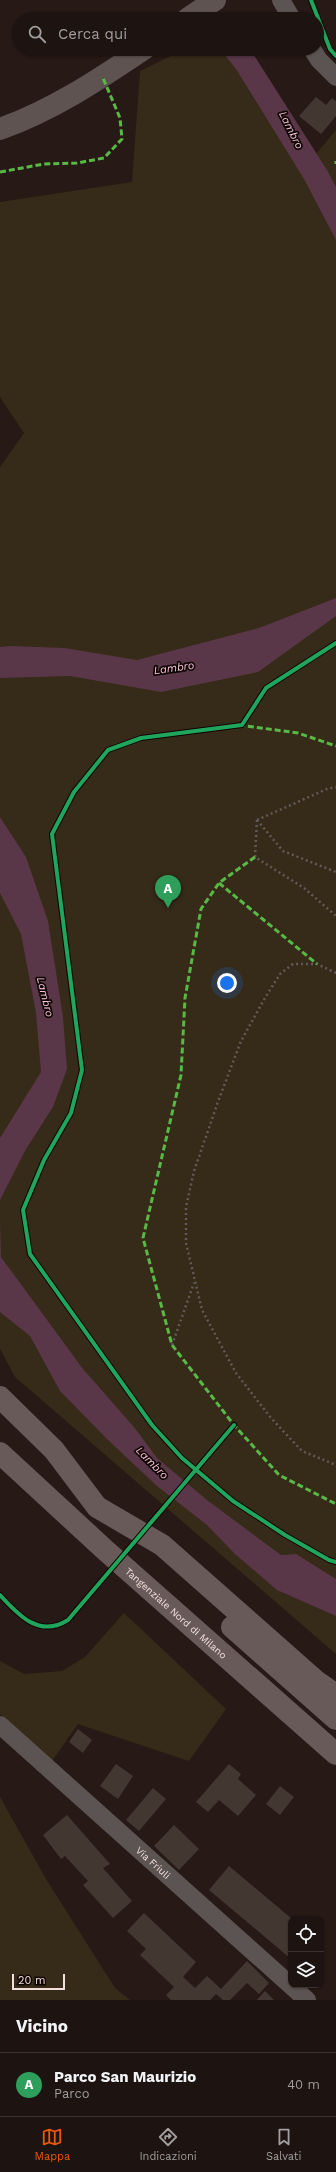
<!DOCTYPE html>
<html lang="it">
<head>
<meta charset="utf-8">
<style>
	:root { --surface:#1d1310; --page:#2a201e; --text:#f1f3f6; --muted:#a09e9f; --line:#3b3230; --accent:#ea580c }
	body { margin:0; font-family:"Work Sans",sans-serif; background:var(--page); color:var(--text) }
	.controls { position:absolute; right:12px; bottom:12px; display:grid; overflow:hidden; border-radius:8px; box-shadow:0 1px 3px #0004 }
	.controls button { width:36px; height:36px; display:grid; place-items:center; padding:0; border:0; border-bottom:1px solid var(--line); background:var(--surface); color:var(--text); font:20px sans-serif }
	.scale { position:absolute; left:12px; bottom:10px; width:53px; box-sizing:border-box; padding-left:4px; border:2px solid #f2dfdb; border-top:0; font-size:11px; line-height:14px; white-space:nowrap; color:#f2dfdb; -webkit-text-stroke:3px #0f0503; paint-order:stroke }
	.you { position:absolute; left:227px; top:983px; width:14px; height:14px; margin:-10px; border:3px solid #fff; border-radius:50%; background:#1a73e8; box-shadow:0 0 0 6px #1a73e833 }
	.badge { display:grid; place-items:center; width:26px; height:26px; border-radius:50%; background:var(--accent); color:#fff; font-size:13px; font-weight:700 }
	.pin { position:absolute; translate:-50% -33px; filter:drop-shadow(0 1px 2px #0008) }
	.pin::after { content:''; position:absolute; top:21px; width:14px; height:12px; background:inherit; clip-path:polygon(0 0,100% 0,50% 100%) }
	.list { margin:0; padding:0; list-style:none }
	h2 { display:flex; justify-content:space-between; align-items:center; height:52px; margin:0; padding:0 16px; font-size:17px }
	h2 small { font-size:13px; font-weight:400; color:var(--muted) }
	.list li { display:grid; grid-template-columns:26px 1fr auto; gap:12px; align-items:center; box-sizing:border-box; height:64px; padding:0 16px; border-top:1px solid var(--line) }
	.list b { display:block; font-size:15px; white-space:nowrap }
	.list p { margin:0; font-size:13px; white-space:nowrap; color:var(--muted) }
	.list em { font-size:13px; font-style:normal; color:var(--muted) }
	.icon { flex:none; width:22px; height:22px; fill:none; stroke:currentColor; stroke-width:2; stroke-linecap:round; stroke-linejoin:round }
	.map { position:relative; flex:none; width:336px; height:2000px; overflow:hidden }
	.search { position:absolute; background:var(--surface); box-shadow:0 1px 3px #0004; left:12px; right:12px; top:12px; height:44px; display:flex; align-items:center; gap:10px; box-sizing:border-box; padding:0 14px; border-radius:22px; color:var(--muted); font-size:15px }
	.sheet { height:116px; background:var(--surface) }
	nav { display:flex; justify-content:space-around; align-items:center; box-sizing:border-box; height:56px; border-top:1px solid var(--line); background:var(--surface); font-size:11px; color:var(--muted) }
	nav a { display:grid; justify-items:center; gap:2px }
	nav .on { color:var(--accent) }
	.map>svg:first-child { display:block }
</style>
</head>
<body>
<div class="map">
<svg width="336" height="2000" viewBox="0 0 336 2000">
	<rect width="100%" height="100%" fill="#271915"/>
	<g fill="#362a18">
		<path d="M185,49H236L310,161L336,130V1654L15,1377L0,1349V467L24,433L0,397V202L132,182L140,71Z"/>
		<path d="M124,1613L226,1709L189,1761L78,1724L52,1761L0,1714V1661L24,1674L62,1671L85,1657Z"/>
		<path d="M0,1797L46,1879L115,1988L130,2000H0Z"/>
	</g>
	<g fill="#593748">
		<path d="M220,49H250L327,170L336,187V240L304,179L236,69Z"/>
		<path d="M336,598V616L258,672L161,692L70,676L0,678V647L10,646L65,648L137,660L259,628Z"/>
		<path d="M0,817L26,857L48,921L63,1017L67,1069L53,1107L26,1149L0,1200V1138L41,1072L36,1013L21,934L0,893Z"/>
		<path d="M0,1222L1,1257L83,1369L134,1427L157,1458L207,1500L281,1555L296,1554L336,1579V1616L277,1590L235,1554L207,1525L157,1486L107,1439L60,1391L30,1336L0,1312Z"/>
	</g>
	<g fill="#433731">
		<path d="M316,97L326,105L332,98L336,101V116L321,134L299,116Z"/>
		<path d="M78,1729L92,1740L83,1753L69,1742Z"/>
		<path d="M116,1764L133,1776L118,1799L100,1786Z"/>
		<path d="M229,1764L241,1774L238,1779L256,1795L238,1816L219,1800L208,1812L196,1802Z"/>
		<path d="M280,1786L294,1797L280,1815L266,1804Z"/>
		<path d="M153,1788L166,1799L139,1831L126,1820Z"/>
		<path d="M67,1815L110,1864L103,1868L132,1901L113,1918L83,1885L88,1881L65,1856L61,1859L43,1835Z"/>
		<path d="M174,1825L199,1849L179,1870L154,1846Z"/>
		<path d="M229,1866L291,1918V1959L209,1890Z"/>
		<path d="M144,1913L196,1962L183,1977L195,1988L207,1976L221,1989L247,1961L269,1983L259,1994L247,1983L230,2000H223L216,1994L210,2000H171L166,1995L174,1987L140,1955L146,1949L127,1931Z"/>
		<path d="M265,1991L274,2000H257Z"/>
	</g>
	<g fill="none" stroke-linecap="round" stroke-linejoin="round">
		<g stroke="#625a58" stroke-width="2.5" stroke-dasharray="2 3" stroke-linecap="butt">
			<path d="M311,0L324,35"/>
			<path d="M257,820L255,857L304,888L336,916"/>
			<path d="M257,820L283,851L336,872"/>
			<path d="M257,820L327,789L336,787"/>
			<path d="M336,973L317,964H293L280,974L265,998L241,1041L219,1099L194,1171L186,1207V1243L202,1310L236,1373L271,1418L302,1451L336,1465"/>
			<path d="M172,1345L194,1283"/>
		</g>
		<g stroke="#5c5452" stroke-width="18">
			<path d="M281,0L292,19"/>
			<path d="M312,49L319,60L336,77"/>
			<path id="s1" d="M0,1725L307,2000"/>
		</g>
		<g stroke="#5f5351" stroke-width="22">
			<path d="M187,19L215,0"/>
			<path d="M0,129C53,110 98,80 144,49"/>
		</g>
		<g stroke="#675a58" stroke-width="22">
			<path d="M0,1397L54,1450L97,1507L162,1545L316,1681L336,1695"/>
			<path id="s2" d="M0,1453L104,1549L336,1754"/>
			<path d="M232,1627L336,1719"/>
		</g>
		<g stroke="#58b947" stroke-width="3" stroke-dasharray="6 3" stroke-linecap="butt">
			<path d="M336,161V164"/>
			<path d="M0,172L44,164L77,163L104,158L122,139L120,118L103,78"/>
			<path d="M239,725L298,733L336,746"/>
			<path d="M255,857L219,883L201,909L185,998L181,1075L143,1238L172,1345L234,1425L279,1475L336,1504"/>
			<path d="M219,883L317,964"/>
		</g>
		<defs>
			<g id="cycleway">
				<path d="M311,0L330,49L336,56"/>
				<path d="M336,643L266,688L242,725L141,738L108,750L74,792L52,834L82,1070L71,1113L44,1160L23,1210L30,1254L152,1425L182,1458L233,1501L285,1535L329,1560L336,1562"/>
				<path d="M0,1595C19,1616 40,1638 68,1620L234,1425"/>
			</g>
		</defs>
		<use href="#cycleway" stroke="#0f0503" stroke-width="6"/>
		<use href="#cycleway" stroke="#20a55d" stroke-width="4"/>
	</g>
	<g text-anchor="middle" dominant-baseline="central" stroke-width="3.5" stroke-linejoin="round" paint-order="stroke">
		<g font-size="10" fill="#f2dfdb" stroke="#0f0503">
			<text stroke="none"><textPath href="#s2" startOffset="238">Tangenziale Nord di Milano</textPath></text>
			<text stroke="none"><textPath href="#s1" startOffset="206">Via Friuli</textPath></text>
		</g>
		<g font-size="11" font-style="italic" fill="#fac4df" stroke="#0f0503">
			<text transform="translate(291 130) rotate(63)">Lambro</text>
			<text transform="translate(174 668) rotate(-8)">Lambro</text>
			<text transform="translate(45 997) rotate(76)">Lambro</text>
			<text transform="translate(152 1463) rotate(45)">Lambro</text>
		</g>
	</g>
</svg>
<div class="controls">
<button><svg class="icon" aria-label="locate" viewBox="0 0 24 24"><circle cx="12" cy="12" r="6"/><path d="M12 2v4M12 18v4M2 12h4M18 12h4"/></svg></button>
<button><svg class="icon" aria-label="layers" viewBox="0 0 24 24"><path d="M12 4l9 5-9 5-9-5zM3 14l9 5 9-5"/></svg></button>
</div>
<div class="scale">20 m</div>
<div class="you"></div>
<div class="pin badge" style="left:168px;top:908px;background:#2e9e5b">A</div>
<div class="search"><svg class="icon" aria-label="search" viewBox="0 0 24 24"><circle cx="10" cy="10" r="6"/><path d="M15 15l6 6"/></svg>Cerca qui</div>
</div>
<section class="sheet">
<h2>Vicino<small></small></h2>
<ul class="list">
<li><span class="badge" style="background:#2e9e5b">A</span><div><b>Parco San Maurizio</b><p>Parco</p></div><em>40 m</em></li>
</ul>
</section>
<nav>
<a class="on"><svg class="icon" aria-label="map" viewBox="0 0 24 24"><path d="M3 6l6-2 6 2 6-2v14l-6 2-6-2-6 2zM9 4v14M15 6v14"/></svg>Mappa</a>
<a><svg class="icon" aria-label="directions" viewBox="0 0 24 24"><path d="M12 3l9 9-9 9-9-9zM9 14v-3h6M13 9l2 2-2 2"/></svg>Indicazioni</a>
<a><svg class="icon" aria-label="saved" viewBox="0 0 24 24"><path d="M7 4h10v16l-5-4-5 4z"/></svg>Salvati</a>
</nav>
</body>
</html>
